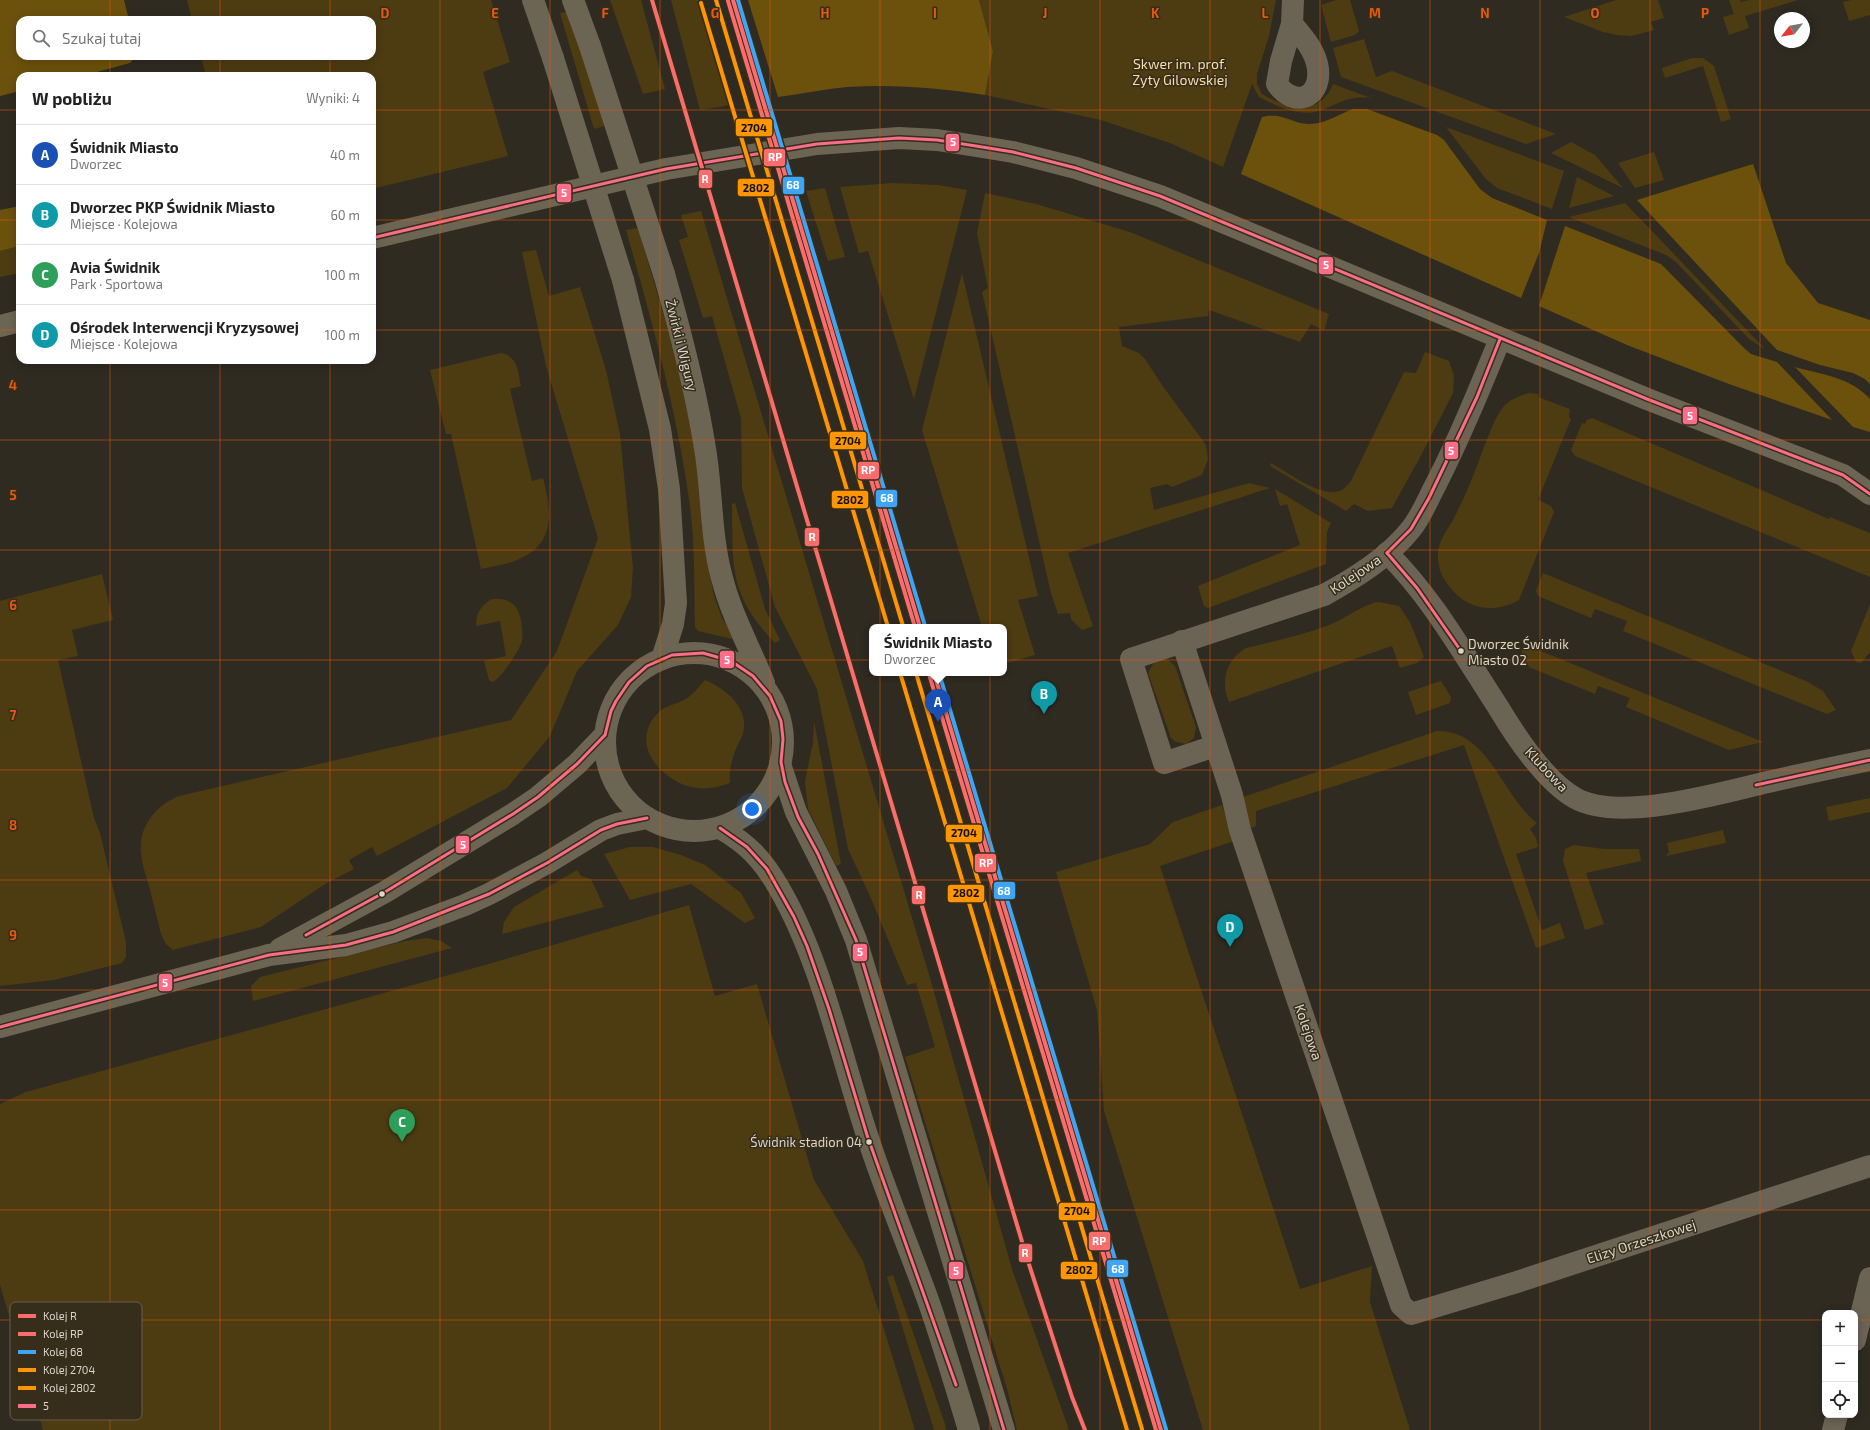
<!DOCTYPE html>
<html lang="pl">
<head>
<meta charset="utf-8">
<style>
	:root { --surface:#fff; --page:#f6f6f6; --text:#222; --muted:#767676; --line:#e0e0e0; --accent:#0b8043 }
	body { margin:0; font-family:"Exo 2",sans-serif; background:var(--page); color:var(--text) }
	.controls { position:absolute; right:12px; bottom:12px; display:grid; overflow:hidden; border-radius:8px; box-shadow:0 2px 10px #0003 }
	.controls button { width:36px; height:36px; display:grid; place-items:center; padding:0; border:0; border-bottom:1px solid var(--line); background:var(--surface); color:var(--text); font:20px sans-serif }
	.compass { position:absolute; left:1774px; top:12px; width:36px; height:36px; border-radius:50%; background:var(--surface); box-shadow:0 2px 10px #0003; rotate:239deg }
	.you { position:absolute; left:752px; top:809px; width:14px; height:14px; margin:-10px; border:3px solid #fff; border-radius:50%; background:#1a73e8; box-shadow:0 0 0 6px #1a73e833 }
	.badge { display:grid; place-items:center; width:26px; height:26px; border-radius:50%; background:var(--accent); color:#fff; font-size:13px; font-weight:700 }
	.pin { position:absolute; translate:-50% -33px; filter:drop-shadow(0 1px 2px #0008) }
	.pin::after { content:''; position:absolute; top:21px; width:14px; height:12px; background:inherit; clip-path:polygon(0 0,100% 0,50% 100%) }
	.popup { position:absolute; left:869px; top:624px; width:138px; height:52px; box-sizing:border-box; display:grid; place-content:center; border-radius:8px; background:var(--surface); filter:drop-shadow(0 1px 3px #0005); font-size:13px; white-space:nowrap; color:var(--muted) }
	.popup b { font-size:15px; color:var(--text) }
	.popup::after { content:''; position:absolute; left:50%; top:100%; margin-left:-8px; border:8px solid transparent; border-top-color:var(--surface) }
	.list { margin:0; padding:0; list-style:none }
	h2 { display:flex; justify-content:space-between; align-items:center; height:52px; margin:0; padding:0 16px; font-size:17px }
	h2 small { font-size:13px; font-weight:400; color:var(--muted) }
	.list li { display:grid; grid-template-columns:26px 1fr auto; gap:12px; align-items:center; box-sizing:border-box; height:60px; padding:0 16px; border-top:1px solid var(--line) }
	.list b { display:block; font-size:15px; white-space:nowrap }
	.list p { margin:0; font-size:13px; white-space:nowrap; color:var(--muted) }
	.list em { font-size:13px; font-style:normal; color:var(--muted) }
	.icon { flex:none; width:22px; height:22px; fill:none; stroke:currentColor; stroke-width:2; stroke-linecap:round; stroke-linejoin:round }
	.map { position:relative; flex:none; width:1870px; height:1430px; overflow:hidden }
	.search { position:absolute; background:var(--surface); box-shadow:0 2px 10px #0003; left:16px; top:16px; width:360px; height:44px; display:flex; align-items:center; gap:10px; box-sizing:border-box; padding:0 14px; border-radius:12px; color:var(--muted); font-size:15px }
	.panel { position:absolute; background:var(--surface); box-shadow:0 2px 10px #0003; left:16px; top:72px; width:360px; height:292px; border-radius:12px }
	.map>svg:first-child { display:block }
</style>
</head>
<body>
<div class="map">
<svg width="1870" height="1430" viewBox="0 0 1870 1430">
	<rect width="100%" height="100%" fill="#302b21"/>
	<g fill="#4d3b11">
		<path d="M187,0H491L510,62L483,72L508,156L372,189V76H206L201,56H372V20H192Z"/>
		<path d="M610,0H641L665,89L643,94Z"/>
		<path d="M671,0H700L730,105L700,110Z"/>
		<path d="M979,0H1276L1269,36L1257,74V84L1262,94C1287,109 1320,117 1333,84L1371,98C1344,95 1338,106 1315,112C1298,116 1274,105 1259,97L1252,84L1223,167L1170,143L1101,120L985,95L993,51Z"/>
		<path d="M1336,0H1350L1359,31L1355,35L1331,42L1321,5Z"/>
		<path d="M1616,0H1658L1664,18L1651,22L1654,30L1632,36L1617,35L1603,32L1564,17Z"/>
		<path d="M1729,0H1740L1741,2L1749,0H1798L1745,16L1749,28L1729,35L1723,17L1734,14Z"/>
		<path d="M1851,0H1870V15L1849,21L1843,2Z"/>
		<path d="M566,12L608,125L594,129L560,13Z"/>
		<path d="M1364,39L1376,77L1392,71L1556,134L1526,144L1341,77L1333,48Z"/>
		<path d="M1692,58H1703L1714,66L1731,119L1721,122L1703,66L1665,78L1662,68Z"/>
		<path d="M1446,127L1564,171L1552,209L1497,188L1486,179Z"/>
		<path d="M1571,142L1595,155L1623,188L1551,153Z"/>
		<path d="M1654,152L1664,180L1635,188L1618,163Z"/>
		<path d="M1577,177L1614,196L1569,208Z"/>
		<path d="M893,183L938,185L967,190L914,399L868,251L859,253L840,187Z"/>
		<path d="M825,188L845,257L828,261L806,191Z"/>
		<path d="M985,193L1036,204L1130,232L1329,314L1324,331L1311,324L1300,342L1209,310L1208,316L1119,327L1122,346L1139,353L1145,359L1162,385L1206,445L1208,459L1202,475L1172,487L1167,484L1150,488L1154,510L1249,483L1270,488L1068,553L1093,626L1082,630L1071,619L1070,613L1058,614L1051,593L982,292L988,288L977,233Z"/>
		<path d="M1625,203L1765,349L1749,339L1676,262L1666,255L1569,217Z"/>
		<path d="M701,211L930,978L1012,1269L1069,1430H1017L1007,1389L905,1057L935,1047L916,983L907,985L870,896L848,849L817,689L775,607L742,488L741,418L712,316L703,318L679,240L688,237L681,215Z"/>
		<path d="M638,228L673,347L688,406L701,494L707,559L714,596L722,618L736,640L698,631L695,627C694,587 695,546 690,506C677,411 652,321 626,230Z"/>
		<path d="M20,246V273L0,277V251Z"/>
		<path d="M536,250L549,296L580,287L606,370L620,434L633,568L631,597L618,625L577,671L550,736L507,788L377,856L372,847L349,860L354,869L325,884L261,927L173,950L166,944L161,934C157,918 153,902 149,886C146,876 142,864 141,853C138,827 156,805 179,796L511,720L557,651L598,538L546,366L522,252Z"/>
		<path d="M962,273L1038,596L1018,600L1035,655L1004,664V627H982L922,430Z"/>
		<path d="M1425,352L1449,361L1454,376L1453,393L1425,448L1392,508L1368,511L1354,504L1346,511L1270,466L1271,463C1287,472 1324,500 1342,490C1345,488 1348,484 1351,481L1404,372L1416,373Z"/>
		<path d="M501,353C518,356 518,372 521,386L510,389L532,481L543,478C552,512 556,544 517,560C506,565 493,566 481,569L451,434H446L430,370Z"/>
		<path d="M1528,393L1539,394L1538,397L1570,409L1569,417L1571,419L1538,500L1551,506L1554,512L1519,600C1493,614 1467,610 1449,586C1441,576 1437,566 1438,553C1439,540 1447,530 1453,520C1465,497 1475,472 1484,447C1490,433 1494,418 1504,406C1511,399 1519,396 1528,393Z"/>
		<path d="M1592,418L1829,519L1830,517L1870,533V577L1575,456L1571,450L1582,423L1585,424L1587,420Z"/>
		<path d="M1275,489L1331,523L1327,532L1326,564L1208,608L1204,606L1198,586L1300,545L1287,504L1280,506Z"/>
		<path d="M735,503L765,609L780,640L775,643C728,594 733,567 732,504Z"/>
		<path d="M1543,573L1806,681L1823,691L1836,710L1827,714L1623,631L1627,621L1595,609L1591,618L1538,596L1536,591Z"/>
		<path d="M102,574L113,620L72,630L78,656L58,660L94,818L100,833L126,942V957L122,963L54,980L0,986V601Z"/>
		<path d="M492,599C514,597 521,610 522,629C522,633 523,637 522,641C520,650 499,681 492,682L489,680L484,661L506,656L500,621L476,626C476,613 481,605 492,599Z"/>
		<path d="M1379,602L1399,606L1410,622L1424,657L1417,663L1400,668L1392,646L1229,702C1220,681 1226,660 1246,648C1274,641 1303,635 1329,625C1345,619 1365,603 1379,602Z"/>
		<path d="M1870,604V652L1861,663L1856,662L1851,651Z"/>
		<path d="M1522,647L1536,649L1763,742L1729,750L1626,707L1630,698L1598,686L1595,694L1531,668L1522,659Z"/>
		<path d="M1162,659L1168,660L1175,666L1196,727L1194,738L1186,744L1176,742L1171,738L1148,673L1153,664Z"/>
		<path d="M705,680C725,688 750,708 743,733C742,737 740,741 738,744C732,758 729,769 730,783C709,791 690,791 671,778C647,762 635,734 660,711C666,706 675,704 682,701C692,696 698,688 705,680Z"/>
		<path d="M1441,681L1451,697L1450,703L1416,715L1408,692Z"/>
		<path d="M814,721L841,864L836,866L808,809L805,781L813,743Z"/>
		<path d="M1437,731C1489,730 1501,795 1537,823L1530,829L1536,838L1538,847L1516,854L1542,930L1560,923L1565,938L1536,948L1464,745L1256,811V826L1249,829L1243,797Z"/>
		<path d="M1870,798V812L1829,821L1826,807Z"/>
		<path d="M1222,805L1234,841L1160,866L1300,1289L1372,1266L1370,1302L1410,1430H1203L1104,1111L1097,1010L1056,872L1150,844L1173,822Z"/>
		<path d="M1723,830L1726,843L1666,856L1669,852L1667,843Z"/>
		<path d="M1574,845L1604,849H1639L1641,861L1586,873L1604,924L1585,930L1563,861L1565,849Z"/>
		<path d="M630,847H653L681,855L705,865L741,893L755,918L745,923L691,884L630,900L604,854Z"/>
		<path d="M577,870L581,876L591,879L604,907L502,934L504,922L514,907Z"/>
		<path d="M689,905L715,996L757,984L814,1180L863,1261L915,1430H43L0,1285V1104L26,1092L485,965Z"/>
		<path d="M427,938L441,941L452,948L253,1001L251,986L260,977L405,941Z"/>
		<path d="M893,1275L945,1424L946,1430H934L887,1277Z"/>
	</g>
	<g fill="#6c510c">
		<path d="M0,0H124L129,20H20V56H136L130,63L82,76H20V91L0,96Z"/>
		<path d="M748,0H979L993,51L985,95C939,88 894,84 847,87C824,89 801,94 778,97Z"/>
		<path d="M1353,109H1367L1437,135L1444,140L1480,189L1492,198L1547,220L1539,253L1521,298L1241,174L1262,117C1283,112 1290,123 1308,124C1323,125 1340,114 1353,109Z"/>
		<path d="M1753,164L1786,263L1818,303L1870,320V384L1865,379L1853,373L1820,365L1777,350L1637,200Z"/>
		<path d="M20,206V246L0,251V210Z"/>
		<path d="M1565,226L1661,264L1745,349L1751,354L1777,362L1832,420L1729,384L1627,345L1539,306Z"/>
		<path d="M1795,367C1823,375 1850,377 1870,399V432L1853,427Z"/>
	</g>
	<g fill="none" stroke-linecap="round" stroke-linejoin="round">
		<g stroke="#6b6354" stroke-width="22">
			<path d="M1292,24C1303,37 1316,51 1318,69C1321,99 1294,108 1277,84L1281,61L1292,24L1293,0"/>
			<path d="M1387,553C1432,597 1464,655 1498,707C1516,737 1545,781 1575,798C1619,823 1720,793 1768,782C1802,774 1836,767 1870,760"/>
			<path d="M1182,641L1232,795L1240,830L1401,1305L1411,1314L1517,1282L1870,1166"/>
			<path d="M1215,746L1164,763L1131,659L1324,595C1355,578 1389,557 1411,529C1421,517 1428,499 1436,484C1460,437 1480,388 1500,339"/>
			<path d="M1855,1340L1870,1278"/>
			<path d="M1833,1430L1837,1415"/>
		</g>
		<g stroke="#6c6553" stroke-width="22">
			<path d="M533,0L553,58"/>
			<path d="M573,0L590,46"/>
			<path d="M372,238L666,169L817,144L899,138L937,140L976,146L1013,152L1076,168L1160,196L1647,399L1843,475L1870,494"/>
			<path d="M664,274C681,333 697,394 706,455C712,495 711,539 722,578C731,614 750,648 764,683"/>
			<path d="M623,280L660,429L669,489L676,603L673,624L662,659"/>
			<path d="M0,326L20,321"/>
			<circle cx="694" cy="742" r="89"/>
			<path d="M780,764L796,812L836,891L856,940L1004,1430"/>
			<path d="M720,828C748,844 763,860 779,888C821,960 841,1056 867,1135C885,1191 908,1245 928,1300C943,1343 956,1387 969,1430"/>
			<path d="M280,949L385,892L513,814L538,797L577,764L605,735"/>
			<path d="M0,1027L269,955L346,945L393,932L465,905L489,894L547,863L601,830L617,824L647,818"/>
		</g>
		<g stroke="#6c6553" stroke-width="22">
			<path d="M590,46L664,274"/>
			<path d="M553,58L623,280"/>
		</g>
		<defs>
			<g id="bus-1">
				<path d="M372,238L666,169L817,144L899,138L937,140L976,146L1013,152L1076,168L1160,196L1647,399L1843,475L1870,494"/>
				<path d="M1387,553L1411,529L1429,498L1477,397L1500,339"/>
				<path d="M1387,553L1417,588L1461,651"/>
				<path d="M605,735L611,711L616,701L629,682L647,666L672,655L703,653L731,661L753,676L770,696L781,721L783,739L781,762L785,782L798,817L818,854L856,940L1004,1430"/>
				<path d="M1756,785L1870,760"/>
				<path d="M720,828L747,847L767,869L794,917L807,946L829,1009L867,1135L956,1385"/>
				<path d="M306,935L385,892L513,814L538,797L577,764L605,735"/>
				<path d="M0,1027L269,955L346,945L393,932L489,894L547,863L601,830L617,824L647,818"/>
			</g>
		</defs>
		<use href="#bus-1" stroke="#362d1b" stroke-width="6"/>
		<use href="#bus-1" stroke="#fb6d88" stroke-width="3"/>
		<defs>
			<g id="rail-1">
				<path d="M652,0L1026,1255L1072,1397L1085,1430"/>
				<path d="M733,0L920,627"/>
				<path d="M934,673L1161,1430"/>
			</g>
			<g id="rail-2">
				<path d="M728,1L915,627"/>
				<path d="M929,674L1156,1430"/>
			</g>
			<g id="rail-3">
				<path d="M738,0L925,626"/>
				<path d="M939,673L1166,1429"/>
			</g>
			<g id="rail-4">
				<path d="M716,0L903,626"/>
				<path d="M916,673L1142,1429"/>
			</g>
			<g id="rail-5">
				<path d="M701,3L888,627"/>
				<path d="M901,676L1127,1430"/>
			</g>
		</defs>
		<use href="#rail-1" stroke="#362d1b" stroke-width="7"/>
		<use href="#rail-2" stroke="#362d1b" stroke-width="7"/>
		<use href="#rail-3" stroke="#362d1b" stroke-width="7"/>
		<use href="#rail-4" stroke="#362d1b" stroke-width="7"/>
		<use href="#rail-5" stroke="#362d1b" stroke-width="7"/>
		<use href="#rail-1" stroke="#fb6d6d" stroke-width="4"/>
		<use href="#rail-2" stroke="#fb6d6d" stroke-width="4"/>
		<use href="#rail-3" stroke="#3ea5f4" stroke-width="4"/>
		<use href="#rail-4" stroke="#ff9500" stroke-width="4"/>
		<use href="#rail-5" stroke="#ff9500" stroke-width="4"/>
	</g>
	<path fill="none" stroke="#e8590c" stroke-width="1" stroke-opacity="0.55" d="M110,0V20M220,0V20M330,0V20M440,0V1430M550,0V1430M660,0V1430M770,0V1430M880,0V1430M990,0V1430M1100,0V1430M1210,0V1430M1320,0V1430M1430,0V1430M1540,0V1430M1650,0V1430M1760,0V1430M110,56V76M220,56V76M330,56V76M0,110H20M372,110H1870M0,220H20M372,220H1870M0,330H20M372,330H1870M110,360V1430M220,360V1430M330,360V1430M0,440H1870M0,550H1870M0,660H1870M0,770H1870M0,880H1870M0,990H1870M0,1100H1870M0,1210H1870M0,1320H1825M1855,1320H1870"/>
	<g fill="#dbd5cb" stroke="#362d1b" stroke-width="1.5">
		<circle cx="1461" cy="651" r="3.5"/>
		<circle cx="382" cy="894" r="3.5"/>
		<circle cx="869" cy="1142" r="3.5"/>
	</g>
	<g text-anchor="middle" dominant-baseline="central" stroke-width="3" stroke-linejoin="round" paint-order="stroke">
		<g font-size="13" fill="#dbd5cb" stroke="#362d1b" text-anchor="start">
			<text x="1468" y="644">Dworzec Świdnik<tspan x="1468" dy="16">Miasto 02</tspan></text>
			<text x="862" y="1142" text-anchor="end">Świdnik stadion 04</text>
		</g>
		<g font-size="14" fill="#f9dea9" stroke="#362d1b">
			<text x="1180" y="63">Skwer im. prof.<tspan x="1180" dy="16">Zyty Gilowskiej</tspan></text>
		</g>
		<g font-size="14" fill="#dbd5cb" stroke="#362d1b">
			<text transform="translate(682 345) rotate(76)">Żwirki i Wigury</text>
			<text transform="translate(1355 574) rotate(-34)">Kolejowa</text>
			<text transform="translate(1547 769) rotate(47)">Klubowa</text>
			<text transform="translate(1309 1032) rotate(71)">Kolejowa</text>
			<text transform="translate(1641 1241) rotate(-18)">Elizy Orzeszkowej</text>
		</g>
	</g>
	<rect x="10" y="1302" width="132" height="118" rx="6" fill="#362d1b" stroke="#685f50" stroke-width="1"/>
	<rect x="18" y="1314" width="18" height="4" fill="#fb6d6d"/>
	<rect x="18" y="1332" width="18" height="4" fill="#fb6d6d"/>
	<rect x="18" y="1350" width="18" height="4" fill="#3ea5f4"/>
	<rect x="18" y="1368" width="18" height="4" fill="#ff9500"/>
	<rect x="18" y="1386" width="18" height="4" fill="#ff9500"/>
	<rect x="18" y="1404" width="18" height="4" fill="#fb6d88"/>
	<g font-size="11" fill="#dbd5cb">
		<text x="43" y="1320">Kolej R</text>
		<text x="43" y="1338">Kolej RP</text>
		<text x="43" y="1356">Kolej 68</text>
		<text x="43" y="1374">Kolej 2704</text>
		<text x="43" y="1392">Kolej 2802</text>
		<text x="43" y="1410">5</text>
	</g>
	<g font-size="13" text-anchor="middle" font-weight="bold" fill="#e8590c" stroke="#362d1b" stroke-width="3" stroke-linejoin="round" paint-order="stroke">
		<text x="385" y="18">D</text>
		<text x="495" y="18">E</text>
		<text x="605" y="18">F</text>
		<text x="715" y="18">G</text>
		<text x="825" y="18">H</text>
		<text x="935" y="18">I</text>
		<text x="1045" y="18">J</text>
		<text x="1155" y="18">K</text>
		<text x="1265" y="18">L</text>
		<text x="1375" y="18">M</text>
		<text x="1485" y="18">N</text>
		<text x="1595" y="18">O</text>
		<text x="1705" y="18">P</text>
		<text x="13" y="390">4</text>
		<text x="13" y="500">5</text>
		<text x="13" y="610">6</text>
		<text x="13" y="720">7</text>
		<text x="13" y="830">8</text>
		<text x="13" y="940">9</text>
	</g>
	<g stroke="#362d1b" stroke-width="1.5">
		<rect x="735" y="118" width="38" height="19" rx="4" fill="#ff9500"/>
		<rect x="945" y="133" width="15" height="19" rx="4" fill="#fb6d88"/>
		<rect x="763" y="148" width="23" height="19" rx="4" fill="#fb6d6d"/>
		<rect x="698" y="169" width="15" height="20" rx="4" fill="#fb6d6d"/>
		<rect x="782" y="176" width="23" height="19" rx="4" fill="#3ea5f4"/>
		<rect x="737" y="178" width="38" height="19" rx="4" fill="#ff9500"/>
		<rect x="556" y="183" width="16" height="20" rx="4" fill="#fb6d88"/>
		<rect x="1318" y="256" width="16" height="19" rx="4" fill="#fb6d88"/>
		<rect x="1682" y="406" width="16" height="19" rx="4" fill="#fb6d88"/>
		<rect x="829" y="431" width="38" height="19" rx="4" fill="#ff9500"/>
		<rect x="1444" y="441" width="15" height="19" rx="4" fill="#fb6d88"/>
		<rect x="857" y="461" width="23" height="19" rx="4" fill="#fb6d6d"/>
		<rect x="875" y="489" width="23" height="19" rx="4" fill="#3ea5f4"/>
		<rect x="831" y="490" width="38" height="19" rx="4" fill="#ff9500"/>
		<rect x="804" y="527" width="16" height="20" rx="4" fill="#fb6d6d"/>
		<rect x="719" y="650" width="16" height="19" rx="4" fill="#fb6d88"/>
		<rect x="945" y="824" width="38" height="19" rx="4" fill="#ff9500"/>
		<rect x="455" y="835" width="15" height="19" rx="4" fill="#fb6d88"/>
		<rect x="974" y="853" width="23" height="20" rx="4" fill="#fb6d6d"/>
		<rect x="993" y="881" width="23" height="19" rx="4" fill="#3ea5f4"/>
		<rect x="947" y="884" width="38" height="19" rx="4" fill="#ff9500"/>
		<rect x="911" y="885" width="15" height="20" rx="4" fill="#fb6d6d"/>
		<rect x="852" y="943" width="16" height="19" rx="4" fill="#fb6d88"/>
		<rect x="158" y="973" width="15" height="19" rx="4" fill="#fb6d88"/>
		<rect x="1058" y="1202" width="38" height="19" rx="4" fill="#ff9500"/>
		<rect x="1088" y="1231" width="23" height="20" rx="4" fill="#fb6d6d"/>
		<rect x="1018" y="1243" width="15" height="20" rx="4" fill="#fb6d6d"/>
		<rect x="1106" y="1259" width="23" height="19" rx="4" fill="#3ea5f4"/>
		<rect x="1060" y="1261" width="38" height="19" rx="4" fill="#ff9500"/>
		<rect x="948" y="1261" width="16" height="19" rx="4" fill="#fb6d88"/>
	</g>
	<g font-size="11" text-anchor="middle" font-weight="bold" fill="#fff">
		<text x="953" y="146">5</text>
		<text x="775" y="161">RP</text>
		<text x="705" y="183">R</text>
		<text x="793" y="189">68</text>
		<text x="564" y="197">5</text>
		<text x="1326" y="269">5</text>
		<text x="1690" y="420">5</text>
		<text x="1451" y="455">5</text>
		<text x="868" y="474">RP</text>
		<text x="887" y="502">68</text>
		<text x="812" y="541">R</text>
		<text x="727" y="664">5</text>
		<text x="463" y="849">5</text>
		<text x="986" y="867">RP</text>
		<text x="1004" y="895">68</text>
		<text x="919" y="899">R</text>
		<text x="860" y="956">5</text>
		<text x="165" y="987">5</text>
		<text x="1099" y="1245">RP</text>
		<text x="1025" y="1257">R</text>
		<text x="1118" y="1273">68</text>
		<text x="956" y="1275">5</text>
	</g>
	<g font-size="11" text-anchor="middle" font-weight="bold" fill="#111">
		<text x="754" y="132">2704</text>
		<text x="756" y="192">2802</text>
		<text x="848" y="445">2704</text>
		<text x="850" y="504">2802</text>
		<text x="964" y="837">2704</text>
		<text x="966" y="897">2802</text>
		<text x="1077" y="1215">2704</text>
		<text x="1079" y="1274">2802</text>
	</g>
</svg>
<div class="controls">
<button>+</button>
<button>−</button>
<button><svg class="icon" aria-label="locate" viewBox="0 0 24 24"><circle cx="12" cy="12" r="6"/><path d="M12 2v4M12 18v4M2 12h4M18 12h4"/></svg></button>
</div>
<svg class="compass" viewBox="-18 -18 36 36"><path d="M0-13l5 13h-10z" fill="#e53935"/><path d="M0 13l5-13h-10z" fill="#767676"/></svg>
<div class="you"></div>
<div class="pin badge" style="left:938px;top:722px;background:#1a4fb4">A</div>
<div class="popup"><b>Świdnik Miasto</b>Dworzec</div>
<div class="pin badge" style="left:1044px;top:714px;background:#0f9aa8">B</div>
<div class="pin badge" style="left:402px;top:1142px;background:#2e9e5b">C</div>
<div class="pin badge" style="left:1230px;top:947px;background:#0f9aa8">D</div>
<div class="search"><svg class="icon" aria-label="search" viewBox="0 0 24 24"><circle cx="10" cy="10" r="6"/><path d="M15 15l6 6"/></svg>Szukaj tutaj</div>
<section class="panel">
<h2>W pobliżu<small>Wyniki: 4</small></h2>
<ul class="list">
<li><span class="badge" style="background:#1a4fb4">A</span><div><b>Świdnik Miasto</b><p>Dworzec</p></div><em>40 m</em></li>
<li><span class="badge" style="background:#0f9aa8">B</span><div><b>Dworzec PKP Świdnik Miasto</b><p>Miejsce · Kolejowa</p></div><em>60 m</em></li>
<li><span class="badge" style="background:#2e9e5b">C</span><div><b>Avia Świdnik</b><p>Park · Sportowa</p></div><em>100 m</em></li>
<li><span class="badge" style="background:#0f9aa8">D</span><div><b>Ośrodek Interwencji Kryzysowej</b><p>Miejsce · Kolejowa</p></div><em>100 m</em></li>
</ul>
</section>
</div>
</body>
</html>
